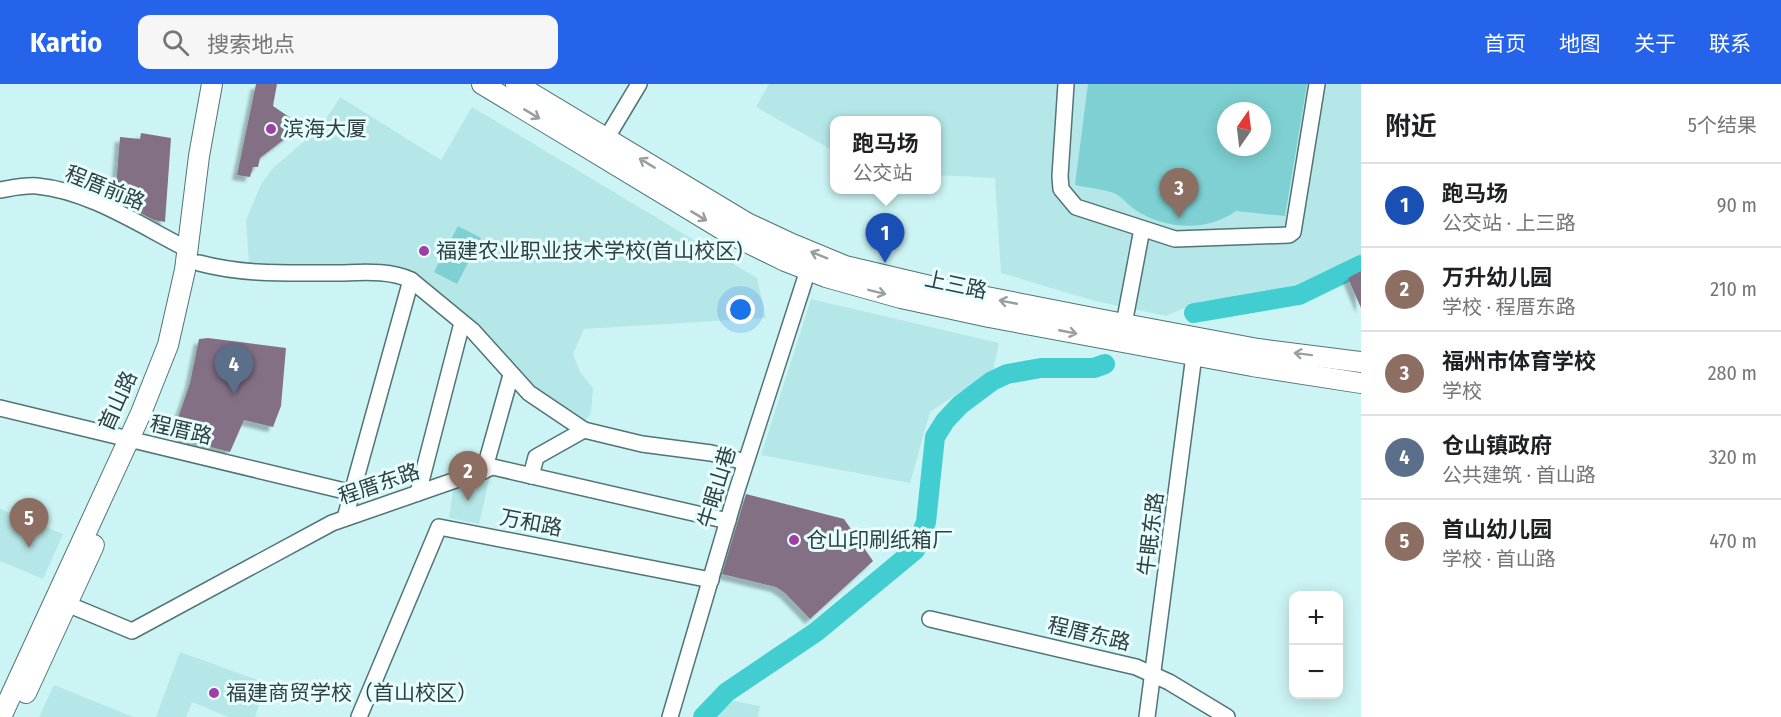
<!DOCTYPE html>
<html lang="zh">
<head>
<meta charset="utf-8">
<style>
	:root { --surface:#fff; --page:#f6f6f6; --text:#202124; --muted:#757577; --line:#e0e0e0; --accent:#2563eb }
	body { margin:0; font-family:"Fira Sans Condensed","Noto Sans SC",sans-serif; background:var(--page); color:var(--text) }
	.controls { position:absolute; right:18px; bottom:18px; display:grid; overflow:hidden; border-radius:12px; box-shadow:0 3px 15px #0003 }
	.controls button { width:54px; height:54px; display:grid; place-items:center; padding:0; border:0; border-bottom:2px solid var(--line); background:var(--surface); color:var(--text); font:30px sans-serif }
	.compass { position:absolute; left:1217px; top:18px; width:54px; height:54px; border-radius:50%; background:var(--surface); box-shadow:0 3px 15px #0003; rotate:14deg }
	.you { position:absolute; left:741px; top:226px; width:21px; height:21px; margin:-15px; border:4px solid #fff; border-radius:50%; background:#1a73e8; box-shadow:0 0 0 9px #1a73e833 }
	.badge { display:grid; place-items:center; width:39px; height:39px; border-radius:50%; background:var(--accent); color:#fff; font-size:20px; font-weight:700 }
	.pin { position:absolute; translate:-50% -50px; filter:drop-shadow(0 2px 3px #0008) }
	.pin::after { content:''; position:absolute; top:32px; width:21px; height:18px; background:inherit; clip-path:polygon(0 0,100% 0,50% 100%) }
	.popup { position:absolute; left:830px; top:32px; width:111px; height:78px; box-sizing:border-box; display:grid; place-content:center; border-radius:12px; background:var(--surface); filter:drop-shadow(0 2px 4px #0005); font-size:20px; white-space:nowrap; color:var(--muted) }
	.popup b { font-size:22px; color:var(--text) }
	.popup::after { content:''; position:absolute; left:50%; top:100%; margin-left:-12px; border:12px solid transparent; border-top-color:var(--surface) }
	.list { margin:0; padding:0; list-style:none }
	h2 { display:flex; justify-content:space-between; align-items:center; height:78px; margin:0; padding:0 24px; font-size:26px }
	h2 small { font-size:20px; font-weight:400; color:var(--muted) }
	.list li { display:grid; grid-template-columns:39px 1fr auto; gap:18px; align-items:center; box-sizing:border-box; height:84px; padding:0 24px; border-top:2px solid var(--line) }
	.list b { display:block; font-size:22px; white-space:nowrap }
	.list p { margin:0; font-size:20px; white-space:nowrap; color:var(--muted) }
	.list em { font-size:20px; font-style:normal; color:var(--muted) }
	.icon { flex:none; width:33px; height:33px; fill:none; stroke:currentColor; stroke-width:2; stroke-linecap:round; stroke-linejoin:round }
	.map { position:relative; flex:none; width:1361px; height:633px; overflow:hidden }
	header { display:flex; align-items:center; gap:36px; box-sizing:border-box; height:84px; padding:0 30px; background:var(--accent); color:#fff }
	header strong { font-size:28px }
	nav { display:flex; gap:33px; margin-inline-start:auto; font-size:21px }
	.search { width:420px; height:54px; background:var(--page); display:flex; align-items:center; gap:15px; box-sizing:border-box; padding:0 21px; border-radius:12px; color:var(--muted); font-size:22px }
	main { display:flex }
	aside { flex:1; background:var(--surface) }
	.map>svg:first-child { display:block }
</style>
</head>
<body>
<header>
<strong>Kartio</strong>
<div class="search"><svg class="icon" aria-label="search" viewBox="0 0 24 24"><circle cx="10" cy="10" r="6"/><path d="M15 15l6 6"/></svg>搜索地点</div>
<nav><a>首页</a><a>地图</a><a>关于</a><a>联系</a></nav>
</header>
<main>
<div class="map">
<svg width="1361" height="633" viewBox="0 0 1361 633">
	<defs>
		<filter id="shadow"><feDropShadow dx="-5" dy="5" stdDeviation="1.5" flood-color="#0004"/></filter>
	</defs>
	<rect width="100%" height="100%" fill="#ccf4f4"/>
	<g fill="#b6e7e8" fill-rule="evenodd">
		<path d="M769,0H1361V174L1295,207L1201,217L1166,232L1095,217L1001,189L995,94L936,91V36H834V67L756,23ZM1226,27H1262V63H1226Z"/>
		<path d="M340,13L441,76L472,23L757,194L766,234L584,245L573,270L580,288L593,304L591,329L582,340L558,326L407,191L249,181L246,136L261,100L274,83L320,44Z"/>
		<path d="M811,215L999,259L993,286L930,328L910,399L761,371Z"/>
		<path d="M491,387L479,440L449,434L454,400Z"/>
		<path d="M0,425L63,450L43,495L0,477Z"/>
		<path d="M180,568L266,599L255,633H228L192,618L186,633H156Z"/>
		<path d="M54,601L133,633H39Z"/>
		<path d="M734,617L760,622L758,633H714Z"/>
	</g>
	<g fill="#7ed0d2" fill-rule="evenodd">
		<path d="M1088,0H1307L1285,132L1236,127C1207,148 1165,146 1134,125C1128,121 1123,114 1116,110C1105,105 1087,104 1075,101ZM1226,27H1262V63H1226Z"/>
		<path d="M458,142L481,154L457,200L434,188Z"/>
	</g>
	<g fill="none" stroke-linecap="round" stroke-linejoin="round">
		<g stroke="#42ced1" stroke-width="20">
			<path d="M1194,229L1299,211L1361,181"/>
			<path d="M703,633L727,608L816,548L915,466L926,438L935,353L945,337L960,321L992,297L1007,290L1041,284H1094L1105,280"/>
		</g>
	</g>
	<g fill="#847085" filter="url(#shadow)">
		<path d="M256,0H277L273,22L298,39L295,47L260,74L258,83H253L250,93L237,91Z"/>
		<path d="M141,49L171,54L165,138L154,136L115,116L120,53L140,55Z"/>
		<path d="M1361,187V224L1348,194Z"/>
		<path d="M208,254L286,264L281,322L273,343L244,336L230,368L187,357L181,352L177,337L190,299L199,255Z"/>
		<path d="M746,410L844,435L873,477L810,535L785,509L776,503L722,490Z"/>
	</g>
	<g fill="none" stroke-linecap="round" stroke-linejoin="round">
		<defs>
			<g id="minor">
				<path d="M1066,0L1060,92L1061,105L1076,123L1175,155L1289,151L1293,148L1317,0"/>
				<path d="M606,55L639,0"/>
				<path d="M0,106C12,104 25,101 37,102C90,107 141,142 189,166"/>
				<path d="M199,179C244,191 287,189 333,189C358,189 387,185 411,196L345,434"/>
				<path d="M411,196L473,247L529,309L584,346L642,360L711,369L745,378"/>
				<path d="M1124,240L1142,145"/>
				<path d="M0,324L353,409"/>
				<path d="M484,387L511,291"/>
				<path d="M531,392L536,373L584,346"/>
				<path d="M418,409L462,239"/>
				<path d="M67,520L132,547L332,439L493,383L728,437"/>
				<path d="M930,535L1136,583L1169,598L1227,633"/>
				<path d="M359,633L439,443L711,496"/>
				<path d="M670,633L736,409L808,186"/>
				<path d="M1147,633L1194,271"/>
			</g>
			<g id="major">
				<path d="M482,0L730,150L785,177L826,193L901,214L989,233L1252,282L1361,299"/>
				<path d="M516,0L747,139L792,160L845,182L930,202L1124,240L1258,265L1361,278"/>
				<path d="M26,609L94,461"/>
				<path d="M1,633L141,329L168,261L185,186L199,72L212,0"/>
			</g>
		</defs>
		<use href="#minor" stroke="#517475" stroke-width="18"/>
		<use href="#major" stroke="#517475" stroke-width="22"/>
		<use href="#minor" stroke="#fff" stroke-width="15"/>
		<use href="#major" stroke="#fff" stroke-width="20"/>
	</g>
	<defs><path id="oneway-shaft" d="M-6 0H5M1.5-3L5.5 0L1.5 3" fill="none" stroke-width="1.6" stroke-linecap="round" stroke-linejoin="round" transform="scale(1.5)"/></defs>
	<g stroke="#989fa0">
		<use href="#oneway-shaft" transform="translate(532 30) rotate(31)"/>
		<use href="#oneway-shaft" transform="translate(647 79) rotate(-149)"/>
		<use href="#oneway-shaft" transform="translate(699 132) rotate(31)"/>
		<use href="#oneway-shaft" transform="translate(819 171) rotate(-158)"/>
		<use href="#oneway-shaft" transform="translate(877 208) rotate(14)"/>
		<use href="#oneway-shaft" transform="translate(1008 218) rotate(-169)"/>
		<use href="#oneway-shaft" transform="translate(1068 248) rotate(11)"/>
		<use href="#oneway-shaft" transform="translate(1303 270) rotate(-173)"/>
	</g>
	<g fill="#9f3ea5" stroke="#e6fefe" stroke-width="2">
		<circle cx="271" cy="45" r="6"/>
		<circle cx="424" cy="167" r="6"/>
		<circle cx="794" cy="456" r="6"/>
		<circle cx="214" cy="609" r="6"/>
	</g>
	<g text-anchor="middle" dominant-baseline="central" stroke-width="6" stroke-linejoin="round" paint-order="stroke">
		<g font-size="21" fill="#303f40" stroke="#e6fefe" text-anchor="start">
			<text x="283" y="45">滨海大厦</text>
			<text x="436" y="167">福建农业职业技术学校(首山校区)</text>
			<text x="806" y="456">仓山印刷纸箱厂</text>
			<text x="226" y="609">福建商贸学校（首山校区）</text>
		</g>
		<g font-size="21" fill="#303f40" stroke="#e6fefe">
			<text transform="translate(105 104) rotate(22)">程厝前路</text>
			<text transform="translate(956 201) rotate(12)">上三路</text>
			<text transform="translate(118 317) rotate(-66)">首山路</text>
			<text transform="translate(181 346) rotate(13)">程厝路</text>
			<text transform="translate(379 400) rotate(-19)">程厝东路</text>
			<text transform="translate(717 403) rotate(-73)">牛眠山巷</text>
			<text transform="translate(531 439) rotate(11)">万和路</text>
			<text transform="translate(1151 450) rotate(-83)">牛眠东路</text>
			<text transform="translate(1089 550) rotate(13)">程厝东路</text>
		</g>
	</g>
</svg>
<div class="controls">
<button>+</button>
<button>−</button>
</div>
<svg class="compass" viewBox="-18 -18 36 36"><path d="M0-13l5 13h-10z" fill="#e53935"/><path d="M0 13l5-13h-10z" fill="#757577"/></svg>
<div class="you"></div>
<div class="pin badge" style="left:885px;top:179px;background:#1a4fb4">1</div>
<div class="popup"><b>跑马场</b>公交站</div>
<div class="pin badge" style="left:468px;top:417px;background:#8d6e63">2</div>
<div class="pin badge" style="left:1179px;top:134px;background:#8d6e63">3</div>
<div class="pin badge" style="left:234px;top:310px;background:#5c6f8a">4</div>
<div class="pin badge" style="left:29px;top:464px;background:#8d6e63">5</div>
</div>
<aside>
<h2>附近<small>5个结果</small></h2>
<ul class="list">
<li><span class="badge" style="background:#1a4fb4">1</span><div><b>跑马场</b><p>公交站 · 上三路</p></div><em>90 m</em></li>
<li><span class="badge" style="background:#8d6e63">2</span><div><b>万升幼儿园</b><p>学校 · 程厝东路</p></div><em>210 m</em></li>
<li><span class="badge" style="background:#8d6e63">3</span><div><b>福州市体育学校</b><p>学校</p></div><em>280 m</em></li>
<li><span class="badge" style="background:#5c6f8a">4</span><div><b>仓山镇政府</b><p>公共建筑 · 首山路</p></div><em>320 m</em></li>
<li><span class="badge" style="background:#8d6e63">5</span><div><b>首山幼儿园</b><p>学校 · 首山路</p></div><em>470 m</em></li>
</ul>
</aside>
</main>
</body>
</html>
